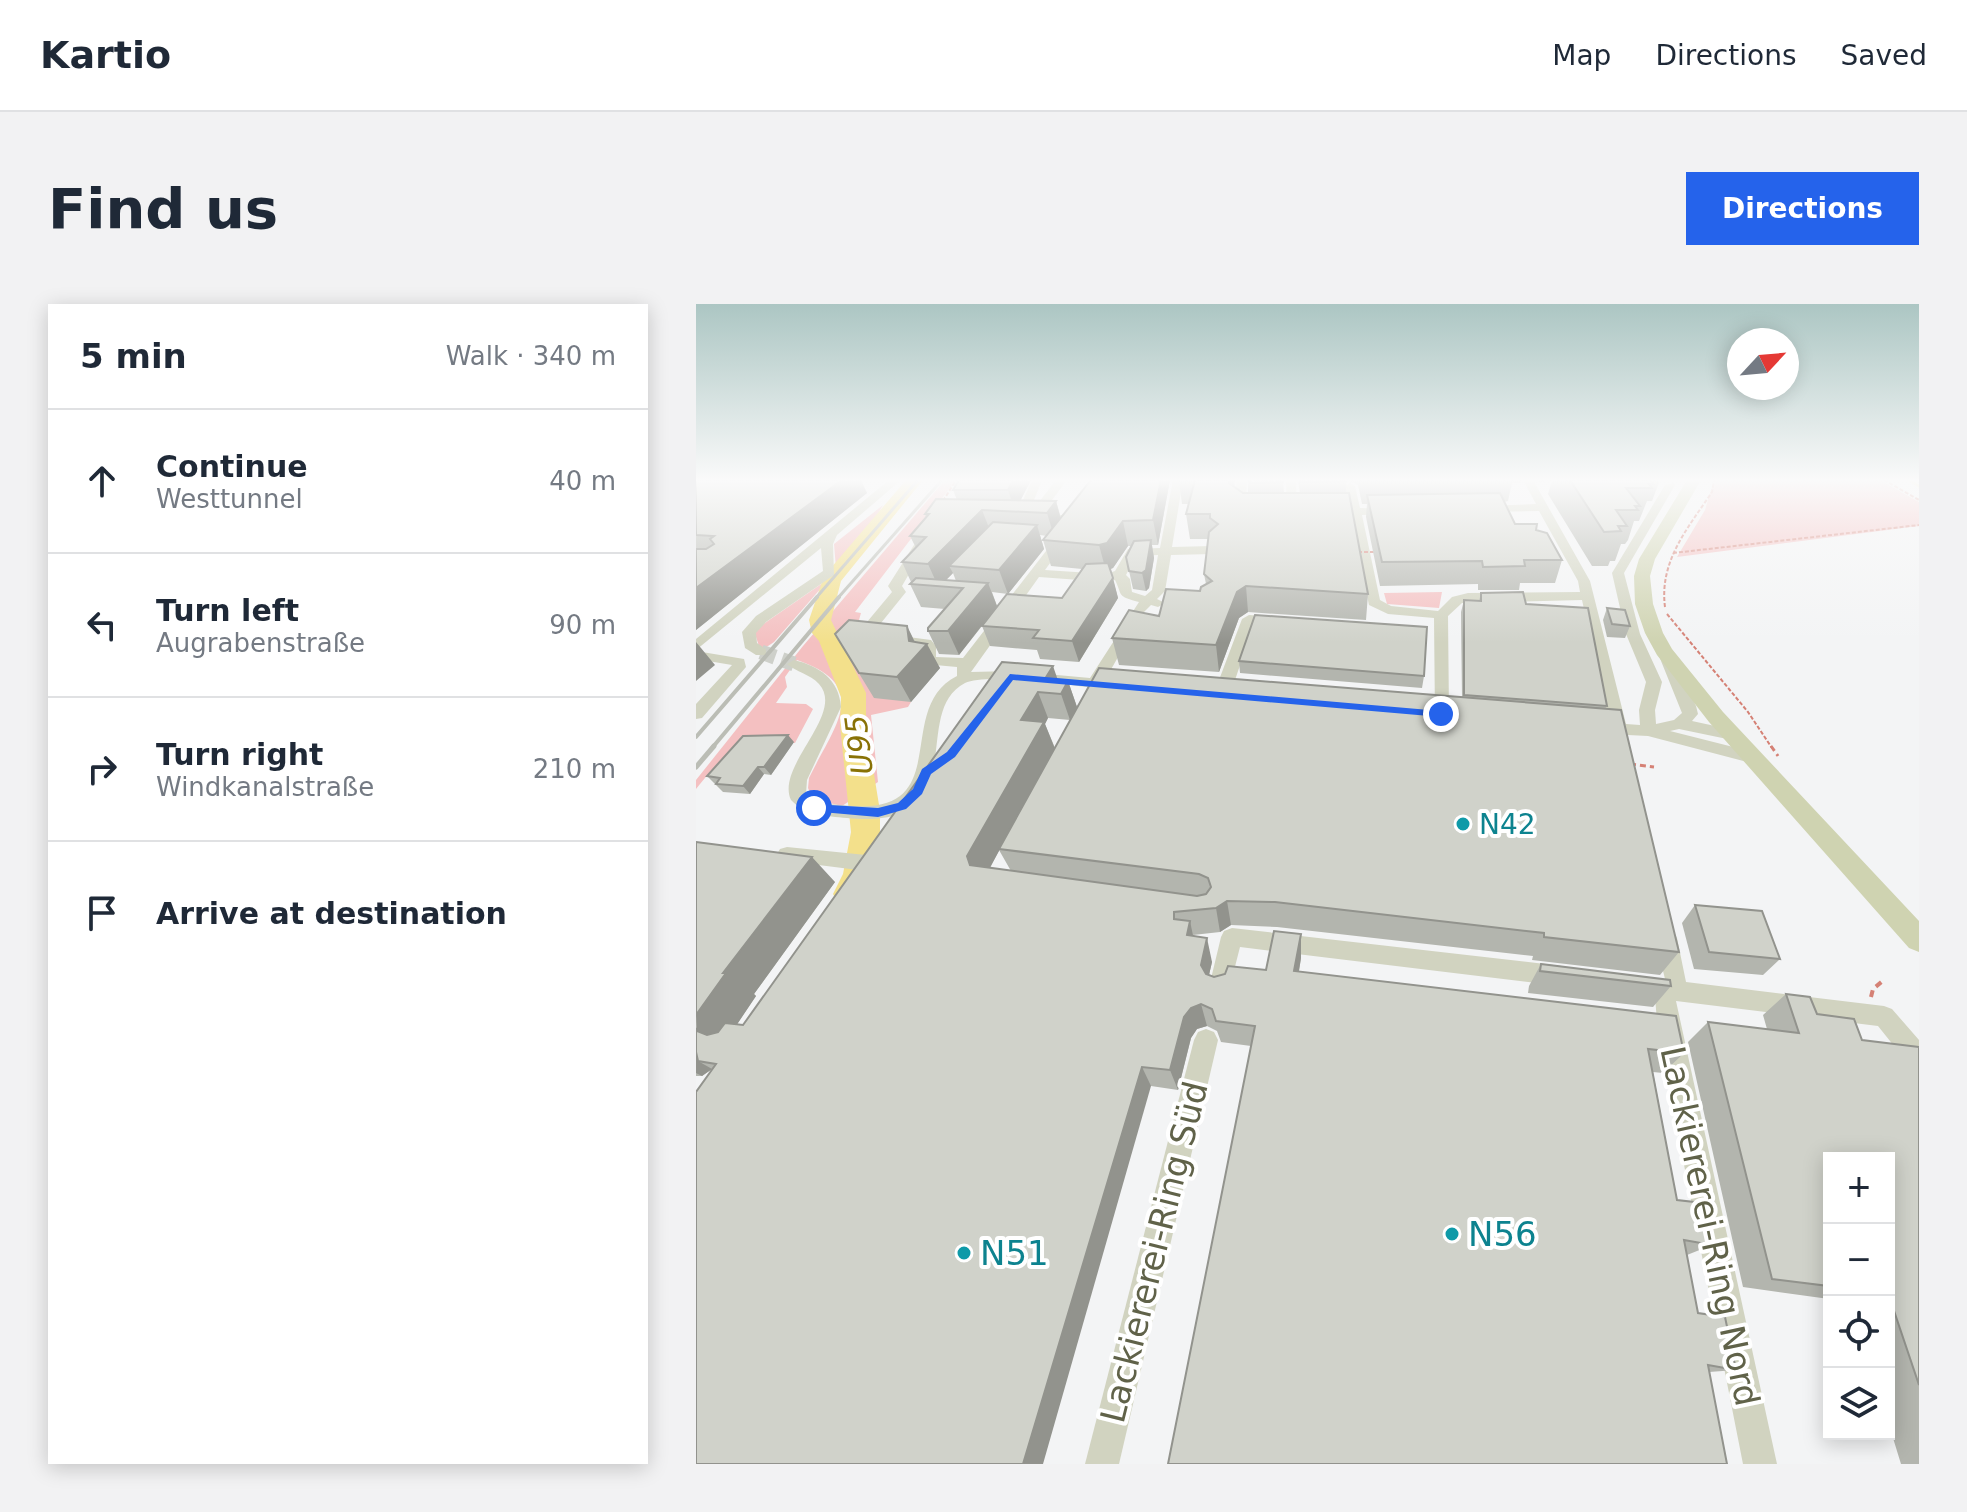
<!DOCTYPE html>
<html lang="en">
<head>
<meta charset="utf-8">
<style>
	:root { --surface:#fff; --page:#f2f2f3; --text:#1f2937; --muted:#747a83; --line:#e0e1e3; --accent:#2563eb }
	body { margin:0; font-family:"DejaVu Sans",sans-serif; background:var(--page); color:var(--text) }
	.controls { position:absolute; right:24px; bottom:24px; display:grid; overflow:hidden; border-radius:0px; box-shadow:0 4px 20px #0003 }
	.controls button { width:72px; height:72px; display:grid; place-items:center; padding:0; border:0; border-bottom:2px solid var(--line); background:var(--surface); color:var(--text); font:40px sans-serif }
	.compass { position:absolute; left:1031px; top:24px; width:72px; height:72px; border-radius:50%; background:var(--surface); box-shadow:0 4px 20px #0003; rotate:64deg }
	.stop { position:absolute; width:24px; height:24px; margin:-18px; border:6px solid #2563eb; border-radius:50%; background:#fff }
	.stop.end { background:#2563eb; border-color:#fff; box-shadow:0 2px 8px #0008 }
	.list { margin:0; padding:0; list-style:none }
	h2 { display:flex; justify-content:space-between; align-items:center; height:104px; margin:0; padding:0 32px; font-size:34px }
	h2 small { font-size:26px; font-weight:400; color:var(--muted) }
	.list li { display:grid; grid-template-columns:52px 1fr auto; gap:24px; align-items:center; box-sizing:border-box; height:144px; padding:0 32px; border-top:2px solid var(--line) }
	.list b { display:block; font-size:30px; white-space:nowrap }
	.list p { margin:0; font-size:26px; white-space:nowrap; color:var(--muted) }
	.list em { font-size:26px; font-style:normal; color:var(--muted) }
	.icon { flex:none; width:44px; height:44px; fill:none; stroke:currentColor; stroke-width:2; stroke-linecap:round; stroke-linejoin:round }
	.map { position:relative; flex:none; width:1223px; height:1160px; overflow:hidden; border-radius:0px }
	header { display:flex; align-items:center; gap:48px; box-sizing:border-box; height:112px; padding:0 40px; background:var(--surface); border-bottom:2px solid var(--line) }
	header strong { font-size:38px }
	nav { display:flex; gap:44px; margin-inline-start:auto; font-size:28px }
	.intro { display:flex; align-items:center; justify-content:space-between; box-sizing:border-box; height:192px; padding:0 48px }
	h1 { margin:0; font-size:56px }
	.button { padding:20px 36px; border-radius:0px; background:var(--accent); color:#fff; font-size:28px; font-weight:700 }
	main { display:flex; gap:48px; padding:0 48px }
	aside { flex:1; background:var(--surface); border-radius:0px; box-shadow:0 4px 20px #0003 }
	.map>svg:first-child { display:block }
</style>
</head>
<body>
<header>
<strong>Kartio</strong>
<nav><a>Map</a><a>Directions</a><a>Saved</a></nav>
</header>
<div class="intro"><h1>Find us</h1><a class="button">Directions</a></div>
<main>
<aside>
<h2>5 min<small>Walk · 340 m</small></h2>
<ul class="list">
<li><svg class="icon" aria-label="ahead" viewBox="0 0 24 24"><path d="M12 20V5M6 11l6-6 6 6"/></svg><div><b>Continue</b><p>Westtunnel</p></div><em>40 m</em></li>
<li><svg class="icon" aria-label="left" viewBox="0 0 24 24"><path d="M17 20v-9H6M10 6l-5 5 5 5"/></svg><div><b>Turn left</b><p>Augrabenstraße</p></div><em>90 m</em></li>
<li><svg class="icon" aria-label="right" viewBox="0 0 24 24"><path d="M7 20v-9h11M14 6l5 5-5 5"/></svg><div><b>Turn right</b><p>Windkanalstraße</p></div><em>210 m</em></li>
<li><svg class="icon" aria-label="arrive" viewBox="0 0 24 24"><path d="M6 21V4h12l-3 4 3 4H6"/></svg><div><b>Arrive at destination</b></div></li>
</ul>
</aside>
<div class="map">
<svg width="1223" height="1160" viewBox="0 0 1223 1160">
	<rect width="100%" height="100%" fill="#f3f4f5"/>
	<g fill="#f4c0c1">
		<path d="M249,176H260L159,308L165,309L159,330L215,398L212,403L175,411L182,478L146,502L117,495L112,484L113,474C138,422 177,382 101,356L89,373L91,383L80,399L110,400L117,405L99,439C40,440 37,439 0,485V476L107,342Z"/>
		<path d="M1018,176H1184L1223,198V222L981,253L1009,206Z"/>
		<path d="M187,201L167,236L78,338L69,344L63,342L59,330L63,323L131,276L140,264L138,240Z"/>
		<path d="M746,288L743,304L691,300L688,289Z"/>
	</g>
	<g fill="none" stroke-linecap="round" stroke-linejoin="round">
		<path stroke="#f3e08b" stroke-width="3" d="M1213,176L1223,182"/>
		<path stroke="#f3e08b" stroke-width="4" d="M135,342L137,354L157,387L159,444"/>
		<path stroke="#f3e08b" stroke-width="5" d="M158,442L168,493"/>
		<path fill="#f3e08b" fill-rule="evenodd" d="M210,176H227L145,277L135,316L170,389V421L184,507V549L179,570L164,599L153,603L142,599L137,590L147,570L155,528L144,421L145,393L123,337L116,329L113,316L128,272Z"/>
		<path stroke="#ced0ca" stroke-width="15" stroke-dasharray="15 7" stroke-linecap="butt" d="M65,348L98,360"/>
		<g stroke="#d58175" stroke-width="2" stroke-dasharray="4 2" stroke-linecap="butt">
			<path d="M1188,176L1223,196"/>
			<path d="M247,197L260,176"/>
			<path d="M977,249L1223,221"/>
			<path d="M969,303C963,257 992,224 1016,188L1018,176"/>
			<path d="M971,310L1052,408L1076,444"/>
		</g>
		<g stroke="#d58175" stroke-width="3" stroke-dasharray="6 4" stroke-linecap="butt">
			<path d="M1075,442L1082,452"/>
			<path d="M934,460L958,463"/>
		</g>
		<path stroke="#d58175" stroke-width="4" stroke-dasharray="7 5" stroke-linecap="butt" d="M1175,693L1177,685L1189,675"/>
		<g fill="#d1d3c0" fill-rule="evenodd">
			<path d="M193,176H205L141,231L137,240L138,271L70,318L60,329L61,339L70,345V351H60L49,344L46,328L60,312L127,267L125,244L0,346V335Z"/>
			<path d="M336,176H346L332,211H381L385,212V216H321L319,214Z"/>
			<path d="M360,176H371L350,204H342L340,202Z"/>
			<path d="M477,176H487L476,243L516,242L522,246L516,250L475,251L469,287L461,295L469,299L462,303L455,301L447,309L409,376L426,379V385C415,388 402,384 390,383C365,380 289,369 269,379C211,409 283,527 151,514C130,512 110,512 95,496C79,462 150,410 123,380C114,370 100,368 91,360L98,356C123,362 143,375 145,403L111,476L110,490C122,502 142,500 157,502C259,509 197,404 261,372V363L228,360L226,343L174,336L167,332L171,318L196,288L192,282L218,241L228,244L206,282L210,288L185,319L182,329L235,336L240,342V353L267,354L364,229L374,232L349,266L410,270L419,267L432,245L464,244ZM462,251L456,286L449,292L436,288L434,275L430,271L440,252ZM343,273L411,278L419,276C427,292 420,292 443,298L394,374L316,367L275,368Z"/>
			<path d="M541,176H551L550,200L557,208L555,210H547L538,200Z"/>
			<path d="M590,176H600L601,210L591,208Z"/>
			<path d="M827,176H837L894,277L930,420L944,421L943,406L950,378L930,330L916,269L969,181L978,179L979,181L928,269L944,330L966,378L959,406L960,420L978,416L986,409L961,347L968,343L975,347L1000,402L1002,410L996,417L1042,427L1044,431L1036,436L983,425L974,427L1061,449L1064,453L1061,457L1055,459L952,432L932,431L924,436L918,435L915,429L898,427V419L913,418L886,296L766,299L752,312L753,410L745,415L739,414L738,314L692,310L673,301L654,211H631L625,208L631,205L653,204L649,182L654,179L659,182L664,204L699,205L701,207L695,210L666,211L684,296L695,302L742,307L756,293L772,289L884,288L882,277L843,207L787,208L781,205L787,202L840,200Z"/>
			<path d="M553,311L584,313L591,317L584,321L558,320L539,376L536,379H526L523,376L546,315Z"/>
			<path d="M0,347L48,355L50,363L6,414L0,415V400L36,361L0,355Z"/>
			<path d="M91,543L170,551L177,554L180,559L177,564L170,567L91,557L84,555L81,550L84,545Z"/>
			<path d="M536,624L866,662L874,665L877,672L874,679L866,682L544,643L532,690L524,693L516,690L513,683L525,633L528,627Z"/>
			<path d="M970,625L978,628L981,634L990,678L1188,702L1196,705L1223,736V765L1214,762L1182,722L980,697L1081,1160H1047L962,729L959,693L953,691L950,684L953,677L969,675L959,634L962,628Z"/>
			<path d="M510,725L518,728L522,736L423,1160H389L498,736L502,728Z"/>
		</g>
		<path fill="#cfd3b1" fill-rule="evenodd" d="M991,176H1005L959,255L954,272L957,300L967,329L976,345L1027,408L1223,617V648L1213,644L1013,418L961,351L949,329L939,300L938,272L943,255Z"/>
		<g stroke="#bbbdb5" stroke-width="3">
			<path d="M119,295L222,176"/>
			<path d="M141,295L246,176"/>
		</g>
		<g stroke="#bbbdb5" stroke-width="4">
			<path d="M0,433L121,293"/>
			<path d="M16,444L143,293"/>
		</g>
		<path stroke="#bbbdb5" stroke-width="5" d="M0,463L18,442"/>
		<path stroke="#d58175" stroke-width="2" stroke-dasharray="4 2" stroke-linecap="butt" d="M662,248H679"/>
	</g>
	<g fill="#b3b5ae" fill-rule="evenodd">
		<path d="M0,176L171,189L0,326Z"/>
		<path d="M335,176L324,197H360L365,214L395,176H474L462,241H456L458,254L453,284L450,287L437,285L430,253L436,242H432L417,264L414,265L422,294L383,358L344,355L341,346L294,342L286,322L263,351L243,350L232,327L249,305L225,303L214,280L215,278L206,258L220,244L214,232L230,214L229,210L261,196L257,186ZM344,231L351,232L347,236L355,262L386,265L366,294L301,302L296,288L312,290L348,245ZM257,269L260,277L250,276Z"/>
		<path d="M483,176H539L538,183L547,189H552V176H587L588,189H604L602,176H826L825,179H816L812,197L808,198L819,220L840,226L866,256L859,279H824L823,286H782V280L684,282L670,213L671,200H666L662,181L652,176L650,178V189L672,290L670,316L552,308L543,314L523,368L423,361L416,334L463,312L504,287L510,280L508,270L512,235H494L490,210L493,200H486Z"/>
		<path d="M840,176H964L956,197H951L943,217H938L932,236L929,240H925L919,257H914L912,262H896L852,190L856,177L842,178Z"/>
		<path d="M785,289L830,300L911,402L909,405L983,648L964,671L836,656L837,652L581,623L535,621L524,628L497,631V632L516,658L513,671L518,673L570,666L605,654L603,667L988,749L967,769L957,768L981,896L1016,941L991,951L1002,1009L1040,1066L1013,1068L555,742L525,738L521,727L511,722L501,725L495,734L482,786L455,782L16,765L6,772H0V538L139,578L58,690L60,692L41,720L47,721L306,358L362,376L372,377L381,403L766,393L765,308L768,296L783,297ZM352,414L374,416L359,444L349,420ZM303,546L315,567L294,564Z"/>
		<path d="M911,304L934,322L929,334L911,333L907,316Z"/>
		<path d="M211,322L219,338L244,364L215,398L178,394L139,330Z"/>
		<path d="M543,357L728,372L726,384L544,369Z"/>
		<path d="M98,438L75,471L68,470L54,490L27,488L11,472Z"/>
		<path d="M999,601L1084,655L1067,671L998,665L986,619Z"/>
		<path d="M845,660L975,682L957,703L832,689L833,682Z"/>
		<path d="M1090,690L1121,710L1166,736L1223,743V1160H1205L1193,1121V854H1133V995L1047,983L992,738L1012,718L1071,725L1067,711Z"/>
	</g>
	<g fill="#92938d">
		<path d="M146,176H165L171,189L0,326V284Z"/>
		<path d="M317,176H335L319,207L312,186Z"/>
		<path d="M465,176H474L462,241L457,216Z"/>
		<path d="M533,176H539L535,204Z"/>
		<path d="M360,197L366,220L358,232L351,209Z"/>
		<path d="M286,206L295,229L253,262L257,269L244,282H242L232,260Z"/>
		<path d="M427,217L432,242L417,264L410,267L403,241Z"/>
		<path d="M341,221L348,245L312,290L303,266Z"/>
		<path d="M455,236L458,254L453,284L450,287L446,269Z"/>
		<path d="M417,274L422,294L383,358L376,337Z"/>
		<path d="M292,279L301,302L263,351L252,327Z"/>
		<path d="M550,282L552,308L543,314L523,368L520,341L541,288Z"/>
		<path d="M211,322L223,347L231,340L244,364L215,398L201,373L213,337Z"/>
		<path d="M0,338L19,361L0,377Z"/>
		<path d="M357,362L366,388L372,377L381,403L374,416L365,390L349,375Z"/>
		<path d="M342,388L352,414L349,420L359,445L286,578L274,561L271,552L325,416Z"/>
		<path d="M92,431L98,438L75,471L68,463Z"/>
		<path d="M62,463L68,470L54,490L47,482Z"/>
		<path d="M116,553L139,578L58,690L60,692L30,737L34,747L1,727L0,711L27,669Z"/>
		<path d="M531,597L535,621L524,628L520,604Z"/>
		<path d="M494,617L499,641L491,631Z"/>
		<path d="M605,630V654L599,690L598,667Z"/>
		<path d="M511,634L516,658L510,684L505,661Z"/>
		<path d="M505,700L511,722L501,725L495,734L482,786L474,766L488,713L495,704Z"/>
		<path d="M0,747L2,757L16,765L6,772L0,769Z"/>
		<path d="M446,763L455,782L347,1160H327Z"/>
	</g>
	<g fill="#d0d2ca" stroke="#92938d" stroke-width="2">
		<path d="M0,176H146L0,284V245H10L18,240L14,235L18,232L0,231Z"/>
		<path d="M263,176H317L312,186H257Z"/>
		<path d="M395,176H465L457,216L427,217L411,239L403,241L347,236Z"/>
		<path d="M499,176H533V179L547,189H653L672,290L550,282L541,288L520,341L416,334L433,306L463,312L470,285L504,287L505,283L516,277L508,270L513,228L522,220L514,214V210H490Z"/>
		<path d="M552,176H587V178L555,179Z"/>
		<path d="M604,176H650V177L605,178Z"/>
		<path d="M874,176H954L957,180H953L956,184H930L944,202H939L942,206H920L931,222H922L925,227L908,228Z"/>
		<path d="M804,189L819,220H841L840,226L851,229L866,256H828L829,262L787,263L786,257L686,258L671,191Z"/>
		<path d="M240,195L360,197L351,209L286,206L232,260L206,258L230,233L214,232L233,210H229Z"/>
		<path d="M297,218L341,221L303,266L253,262Z"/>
		<path d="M455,236L450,266L446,269L433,267L430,253L438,237Z"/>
		<path d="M412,259L417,274L376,337L337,334L343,326L286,322L311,290L366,294L390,260Z"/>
		<path d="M220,274L292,279L252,327H232V324L267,284L214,280Z"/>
		<path d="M827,288L830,300L892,304L911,402L768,391V296L785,297V289Z"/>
		<path d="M911,304L929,306L934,322L916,320Z"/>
		<path d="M559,311L731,323L728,372L543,357Z"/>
		<path d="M153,316L211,322L213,337L231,340L201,373L163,369L139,330Z"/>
		<path d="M306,358L357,362L349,375L372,377L365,390L342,388L325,416L348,418L271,552L274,561L501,592L510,590L515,583L512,574L503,570L303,545L403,364L925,406L983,648L848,633V629L579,598L531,597L520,604L478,608V615L494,617L491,631L511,634L505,661L510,670L518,673L529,670L532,662L570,666L578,627L605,630L598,667L980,712L988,749L952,745L981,896L1007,899L1016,941L988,936L1002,1009L1029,1013L1040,1066L1012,1061L1031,1160H472L559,722L520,717L516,705L505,700L495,704L488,713L474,766L446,763L327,1160H0V788L20,760L2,757L0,748V724L1,727L11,731L22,728L29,719L47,721Z"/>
		<path d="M92,431L68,463H62L47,482L20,480L24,474L11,472L47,432Z"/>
		<path d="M0,538L116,553L27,669H30L0,711Z"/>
		<path d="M999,601L1066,607L1084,655L1013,648Z"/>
		<path d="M845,660L974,676L975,682L844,667Z"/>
		<path d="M1090,690L1114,693L1121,710L1158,715L1166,736L1223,743V1081L1193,992V854H1133V982L1076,975L1012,718L1103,729Z"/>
	</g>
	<linearGradient id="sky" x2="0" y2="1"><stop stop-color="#acc6c3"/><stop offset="0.52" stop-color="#fafafa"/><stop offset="1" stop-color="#fafafa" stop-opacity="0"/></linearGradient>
	<rect width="1223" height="339" fill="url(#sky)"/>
	<path fill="#2563eb" d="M314,370L745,407L750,410L745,413L317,376L259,453L235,470L226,490L210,505L182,513L114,507V501L118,500L182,504L202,499L217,485L226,465L251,448Z"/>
	<g fill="#0f9aa8" stroke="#fff" stroke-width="3">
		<circle cx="767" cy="520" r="8"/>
		<circle cx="756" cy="930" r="8"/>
		<circle cx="268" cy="949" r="8"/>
	</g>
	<g text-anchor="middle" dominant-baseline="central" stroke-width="8" stroke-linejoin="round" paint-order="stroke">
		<g font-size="28" fill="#0d838f" stroke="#fff" text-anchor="start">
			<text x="783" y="520">N42</text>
		</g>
		<g font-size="30" font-style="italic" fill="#897206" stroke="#fff">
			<text transform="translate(163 441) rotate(-97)">U95</text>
		</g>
		<g font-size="34" fill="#606249" stroke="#fff">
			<text transform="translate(1014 922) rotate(78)">Lackiererei-Ring Nord</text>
			<text transform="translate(458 948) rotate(-76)">Lackiererei-Ring Süd</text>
		</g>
		<g font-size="34" fill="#0d838f" stroke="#fff" text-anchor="start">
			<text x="772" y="930">N56</text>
			<text x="284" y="949">N51</text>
		</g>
	</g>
</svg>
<div class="controls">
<button>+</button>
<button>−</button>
<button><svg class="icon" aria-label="locate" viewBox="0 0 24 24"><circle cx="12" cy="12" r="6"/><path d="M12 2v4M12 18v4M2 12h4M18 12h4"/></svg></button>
<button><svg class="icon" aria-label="layers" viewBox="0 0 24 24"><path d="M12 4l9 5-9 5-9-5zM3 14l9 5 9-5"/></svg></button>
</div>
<svg class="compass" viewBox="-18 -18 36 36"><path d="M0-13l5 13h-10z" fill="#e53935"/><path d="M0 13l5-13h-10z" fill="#747a83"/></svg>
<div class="stop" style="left:118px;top:504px"></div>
<div class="stop end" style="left:745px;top:410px"></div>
</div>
</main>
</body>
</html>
